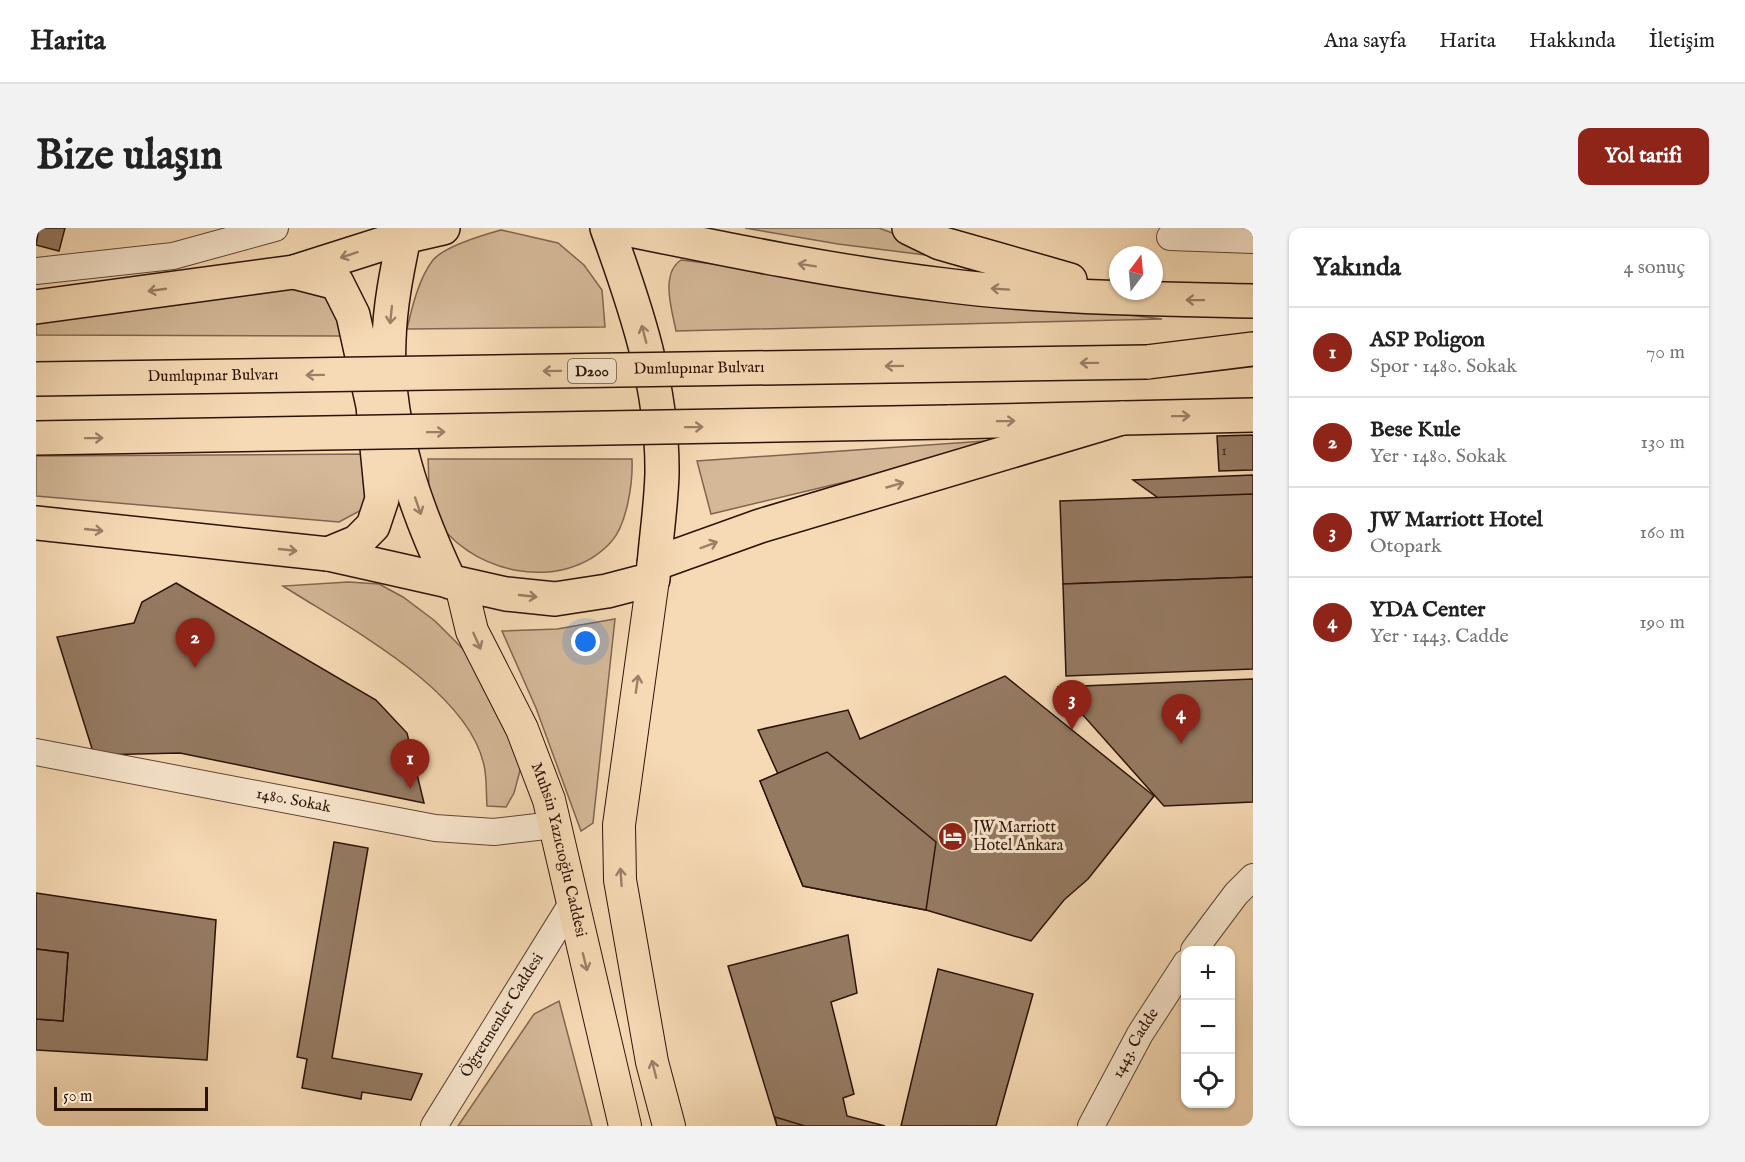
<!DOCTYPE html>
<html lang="tr">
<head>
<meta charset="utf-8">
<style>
	:root { --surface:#fff; --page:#f2f2f2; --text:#222; --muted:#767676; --line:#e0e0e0; --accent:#8f2418 }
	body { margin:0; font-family:"IM FELL English",serif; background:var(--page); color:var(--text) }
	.controls { position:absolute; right:18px; bottom:18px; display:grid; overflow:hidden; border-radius:12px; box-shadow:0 2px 4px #0004 }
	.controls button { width:54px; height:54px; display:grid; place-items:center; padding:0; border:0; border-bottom:2px solid var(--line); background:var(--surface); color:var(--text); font:30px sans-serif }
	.compass { position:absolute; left:1073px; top:18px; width:54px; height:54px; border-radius:50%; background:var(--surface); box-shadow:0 2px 4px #0004; rotate:16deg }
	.scale { position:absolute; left:18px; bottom:15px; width:154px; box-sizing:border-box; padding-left:6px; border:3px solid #2c1309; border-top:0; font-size:16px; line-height:21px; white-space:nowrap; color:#2c1309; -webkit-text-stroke:4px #f9e7cf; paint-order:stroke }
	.you { position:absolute; left:550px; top:414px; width:21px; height:21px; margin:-15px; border:4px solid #fff; border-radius:50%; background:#1a73e8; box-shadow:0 0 0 9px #1a73e833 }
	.badge { display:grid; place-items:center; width:39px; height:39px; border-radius:50%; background:var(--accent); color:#fff; font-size:20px; font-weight:700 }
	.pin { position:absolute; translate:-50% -50px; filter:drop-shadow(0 2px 3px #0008) }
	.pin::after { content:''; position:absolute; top:32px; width:21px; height:18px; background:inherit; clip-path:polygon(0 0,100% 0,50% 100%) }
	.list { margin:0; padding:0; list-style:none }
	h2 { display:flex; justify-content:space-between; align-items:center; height:78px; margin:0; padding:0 24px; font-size:26px }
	h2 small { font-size:20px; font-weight:400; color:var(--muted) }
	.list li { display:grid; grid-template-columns:39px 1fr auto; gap:18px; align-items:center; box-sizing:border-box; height:90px; padding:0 24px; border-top:2px solid var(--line) }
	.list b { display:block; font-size:22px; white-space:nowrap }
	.list p { margin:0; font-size:20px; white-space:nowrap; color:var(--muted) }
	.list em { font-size:20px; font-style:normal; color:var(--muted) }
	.icon { flex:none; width:33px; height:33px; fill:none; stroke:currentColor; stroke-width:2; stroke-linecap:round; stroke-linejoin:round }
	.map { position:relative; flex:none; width:1217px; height:898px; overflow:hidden; border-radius:12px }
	header { display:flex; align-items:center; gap:36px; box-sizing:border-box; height:84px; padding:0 30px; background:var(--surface); border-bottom:2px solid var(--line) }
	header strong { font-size:28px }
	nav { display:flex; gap:33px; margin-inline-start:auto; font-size:21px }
	.intro { display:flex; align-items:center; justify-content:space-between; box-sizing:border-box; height:144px; padding:0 36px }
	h1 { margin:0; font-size:42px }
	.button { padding:15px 27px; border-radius:12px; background:var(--accent); color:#fff; font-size:21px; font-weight:700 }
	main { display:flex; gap:36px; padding:0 36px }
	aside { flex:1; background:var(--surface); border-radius:12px; box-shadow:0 2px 4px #0004 }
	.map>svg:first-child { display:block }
</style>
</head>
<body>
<header>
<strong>Harita</strong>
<nav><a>Ana sayfa</a><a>Harita</a><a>Hakkında</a><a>İletişim</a></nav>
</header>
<div class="intro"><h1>Bize ulaşın</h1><a class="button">Yol tarifi</a></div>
<main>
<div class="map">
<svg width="1217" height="898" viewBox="0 0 1217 898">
	<rect width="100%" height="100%" fill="#f6dab5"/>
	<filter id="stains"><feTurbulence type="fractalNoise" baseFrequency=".00333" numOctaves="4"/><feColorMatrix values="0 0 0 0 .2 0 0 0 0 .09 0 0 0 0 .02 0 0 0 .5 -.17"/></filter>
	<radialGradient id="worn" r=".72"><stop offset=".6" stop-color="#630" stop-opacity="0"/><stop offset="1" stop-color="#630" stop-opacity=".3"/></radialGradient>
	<g fill="#d4b898" stroke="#806650" stroke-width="1.5">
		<path d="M709,0H843L929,32L802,16Z"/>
		<path d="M465,2L522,15L548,37L566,62L569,99L371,101C376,79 383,50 397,32C409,18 447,7 465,2Z"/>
		<path d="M645,32L1126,91L640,103C636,82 624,46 645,32Z"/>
		<path d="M252,51L296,68L310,108L0,107V88Z"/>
		<path d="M993,210L675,286L661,233Z"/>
		<path d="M333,226L329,280L303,294L0,268V228Z"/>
		<path d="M392,231H596C597,254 591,297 575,314C527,367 429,346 397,285C392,275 393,244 392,231Z"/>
		<path d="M312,354L343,356L367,369L399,393L427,421L452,460L485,539L478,565L470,579L451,578C450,564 451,550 448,537C431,460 309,398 247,358Z"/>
		<path d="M579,391L557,595L545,603L500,480L466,403L521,401Z"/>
		<path d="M523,773L556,898H422L498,786Z"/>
	</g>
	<g fill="#957a62" stroke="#2c1309" stroke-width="1.5">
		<path d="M3,0H29L23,23L0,17Z"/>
		<path d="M1217,207V242L1183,243L1181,208Z"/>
		<path d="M1217,247V327L1163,299L1097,252Z"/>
		<path d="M1217,266V349L1027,356L1024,273Z"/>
		<path d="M1217,349V441L1030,448L1027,356Z"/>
		<path d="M140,355L340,472L371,505L388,575L144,525L58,527L21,409L98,395L106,374Z"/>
		<path d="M969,448L1118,568L1052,651L1028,672L995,713L890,682L767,658L724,553L742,546L722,502L812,482L824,511Z"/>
		<path d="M1217,451V574L1128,578L1022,459Z"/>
		<path d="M791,524L900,614L890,682L767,658L724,553Z"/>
		<path d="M298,614L332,620L296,830L386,846L375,872L326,864L325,871L266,860L271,831L261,829Z"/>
		<path d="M0,665L180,692L171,832L0,822V791L27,793L32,725L0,721Z"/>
		<path d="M812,707L821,765L795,774L818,866L807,870L811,888L849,898H741L692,738Z"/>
		<path d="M0,721L32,725L27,793L0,791Z"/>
		<path d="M902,741L997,766L960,898H865Z"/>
		<path d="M739,889L769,898H741Z"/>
	</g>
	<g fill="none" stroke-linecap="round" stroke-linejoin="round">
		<defs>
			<g id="minor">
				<path d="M1134,9L1217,12"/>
				<path d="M0,43L137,28L239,0"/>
				<path id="s1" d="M0,524L399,600L458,604L518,597"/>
				<path d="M1158,722L1200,666L1217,649"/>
				<path id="s2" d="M398,898L535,677"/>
				<path id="s3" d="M1055,898L1104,806L1150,735"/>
			</g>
			<g id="major">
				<path d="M617,351L583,597L584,652L616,834L633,898"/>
				<path id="s4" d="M425,357L436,403L486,501L513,572L589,898"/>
			</g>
			<g id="highway">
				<path d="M585,0C692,22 799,44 908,57C1010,70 1114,71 1217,73"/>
				<path d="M873,0L904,15L1034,52"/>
				<path d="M368,9C361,43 354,77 353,112C349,196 379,280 414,354"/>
				<path d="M258,44L301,55L317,87L337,178L346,271L337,298L321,314L292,326"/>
				<path d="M0,79L258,44L368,9L407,0"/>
				<path d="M1111,134L1217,121"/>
				<path d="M912,194L1217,187"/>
				<path d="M0,295L292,326L470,366L519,371L571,363L617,351C619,316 625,281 626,246C627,159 600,80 571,0"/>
				<path d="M618,336L724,298L1086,190"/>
			</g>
		</defs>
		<use href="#minor" stroke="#5e4534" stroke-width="28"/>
		<use href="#major" stroke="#2c1309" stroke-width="34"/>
		<use href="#highway" stroke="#2c1309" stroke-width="36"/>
		<use href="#minor" stroke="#f9e7cf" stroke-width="26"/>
		<use href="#major" stroke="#f6dab5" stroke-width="32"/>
		<use href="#highway" stroke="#f6dab5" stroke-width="33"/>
		<defs>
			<g id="highway-bridge">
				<path id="s5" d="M0,151L1111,134"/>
				<path d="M0,210L912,194"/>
			</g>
		</defs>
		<use href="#highway-bridge" stroke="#2c1309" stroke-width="36" stroke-linecap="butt"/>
		<use href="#highway-bridge" stroke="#f6dab5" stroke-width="33"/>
	</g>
	<defs><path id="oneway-shaft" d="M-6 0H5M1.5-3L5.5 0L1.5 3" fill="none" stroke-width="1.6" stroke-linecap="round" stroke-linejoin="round" transform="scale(1.5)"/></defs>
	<g stroke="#9b8068">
		<use href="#oneway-shaft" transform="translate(313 27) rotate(162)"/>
		<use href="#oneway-shaft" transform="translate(771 37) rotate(-171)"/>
		<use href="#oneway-shaft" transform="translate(964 61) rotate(-176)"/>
		<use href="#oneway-shaft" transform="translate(121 62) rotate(172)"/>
		<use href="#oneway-shaft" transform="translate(1159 72) rotate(-179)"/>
		<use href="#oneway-shaft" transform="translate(355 87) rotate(96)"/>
		<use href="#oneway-shaft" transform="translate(608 106) rotate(-105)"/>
		<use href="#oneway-shaft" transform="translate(1053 135) rotate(179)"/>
		<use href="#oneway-shaft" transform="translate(858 138) rotate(179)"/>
		<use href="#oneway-shaft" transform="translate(516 143) rotate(179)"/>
		<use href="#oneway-shaft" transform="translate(279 147) rotate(179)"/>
		<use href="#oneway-shaft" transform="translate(1145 188) rotate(-1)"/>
		<use href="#oneway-shaft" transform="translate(970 193) rotate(-1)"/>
		<use href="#oneway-shaft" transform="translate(658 199) rotate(-1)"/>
		<use href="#oneway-shaft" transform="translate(400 204) rotate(-1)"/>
		<use href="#oneway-shaft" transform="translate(58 210) rotate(-1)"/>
		<use href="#oneway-shaft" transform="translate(859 257) rotate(-16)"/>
		<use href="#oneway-shaft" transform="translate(382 278) rotate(71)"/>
		<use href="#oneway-shaft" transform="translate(58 302) rotate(6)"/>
		<use href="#oneway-shaft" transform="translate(673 317) rotate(-20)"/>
		<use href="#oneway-shaft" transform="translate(252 322) rotate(6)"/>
		<use href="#oneway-shaft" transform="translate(492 368) rotate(6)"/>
		<use href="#oneway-shaft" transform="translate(441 413) rotate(66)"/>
		<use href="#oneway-shaft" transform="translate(601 456) rotate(-82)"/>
		<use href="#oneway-shaft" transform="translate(585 649) rotate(-94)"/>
		<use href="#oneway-shaft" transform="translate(549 734) rotate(76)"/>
		<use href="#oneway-shaft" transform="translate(618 841) rotate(-104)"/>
	</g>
	<defs>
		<symbol id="hotel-disc" viewBox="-11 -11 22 22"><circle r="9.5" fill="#8f2418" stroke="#f9e7cf"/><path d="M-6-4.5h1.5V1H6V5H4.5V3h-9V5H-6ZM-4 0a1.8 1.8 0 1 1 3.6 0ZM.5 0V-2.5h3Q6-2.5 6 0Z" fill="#fff"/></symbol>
	</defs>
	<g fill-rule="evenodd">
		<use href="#hotel-disc" x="900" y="592" width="33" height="33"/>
	</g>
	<g text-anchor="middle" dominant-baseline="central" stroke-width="6" stroke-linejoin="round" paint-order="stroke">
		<g font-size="14" fill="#462d1f">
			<text x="1188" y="223">1</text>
		</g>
		<rect fill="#f9e7cf" stroke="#6a5344" stroke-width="1.5" x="532" y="131" width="48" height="24" rx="4.5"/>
		<g font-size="15" font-weight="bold" fill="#2c1309">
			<text x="556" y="143">D200</text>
		</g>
		<g font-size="16" fill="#2c1309" stroke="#f9e7cf">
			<text stroke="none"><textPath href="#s5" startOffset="663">Dumlupınar Bulvarı</textPath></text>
			<text stroke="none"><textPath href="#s5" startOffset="177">Dumlupınar Bulvarı</textPath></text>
			<text stroke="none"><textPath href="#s1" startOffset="262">1480. Sokak</textPath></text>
			<text stroke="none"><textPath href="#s4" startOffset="284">Muhsin Yazıcıoğlu Caddesi</textPath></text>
			<text stroke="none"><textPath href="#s2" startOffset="130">Öğretmenler Caddesi</textPath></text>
			<text stroke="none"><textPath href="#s3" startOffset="94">1443. Cadde</textPath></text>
		</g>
		<g font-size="16" fill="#2c1309" stroke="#f9e7cf" text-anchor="start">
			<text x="937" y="600">JW Marriott<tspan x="937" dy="18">Hotel Ankara</tspan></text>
		</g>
	</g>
	<rect width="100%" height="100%" filter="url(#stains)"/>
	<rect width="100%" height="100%" fill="url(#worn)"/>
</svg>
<div class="controls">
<button>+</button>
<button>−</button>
<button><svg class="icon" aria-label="locate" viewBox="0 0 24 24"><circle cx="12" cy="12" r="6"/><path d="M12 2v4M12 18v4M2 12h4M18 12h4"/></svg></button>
</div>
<svg class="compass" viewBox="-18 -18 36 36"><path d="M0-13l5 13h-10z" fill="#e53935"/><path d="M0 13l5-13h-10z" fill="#767676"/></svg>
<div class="scale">50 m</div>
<div class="you"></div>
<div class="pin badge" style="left:374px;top:561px">1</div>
<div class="pin badge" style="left:159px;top:440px">2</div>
<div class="pin badge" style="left:1036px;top:502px">3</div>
<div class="pin badge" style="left:1145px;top:516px">4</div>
</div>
<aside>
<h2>Yakında<small>4 sonuç</small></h2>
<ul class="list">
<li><span class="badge">1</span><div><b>ASP Poligon</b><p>Spor · 1480. Sokak</p></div><em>70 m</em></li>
<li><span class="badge">2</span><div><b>Bese Kule</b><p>Yer · 1480. Sokak</p></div><em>130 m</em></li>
<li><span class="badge">3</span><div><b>JW Marriott Hotel</b><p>Otopark</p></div><em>160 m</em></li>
<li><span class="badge">4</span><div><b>YDA Center</b><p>Yer · 1443. Cadde</p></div><em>190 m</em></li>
</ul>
</aside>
</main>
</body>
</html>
